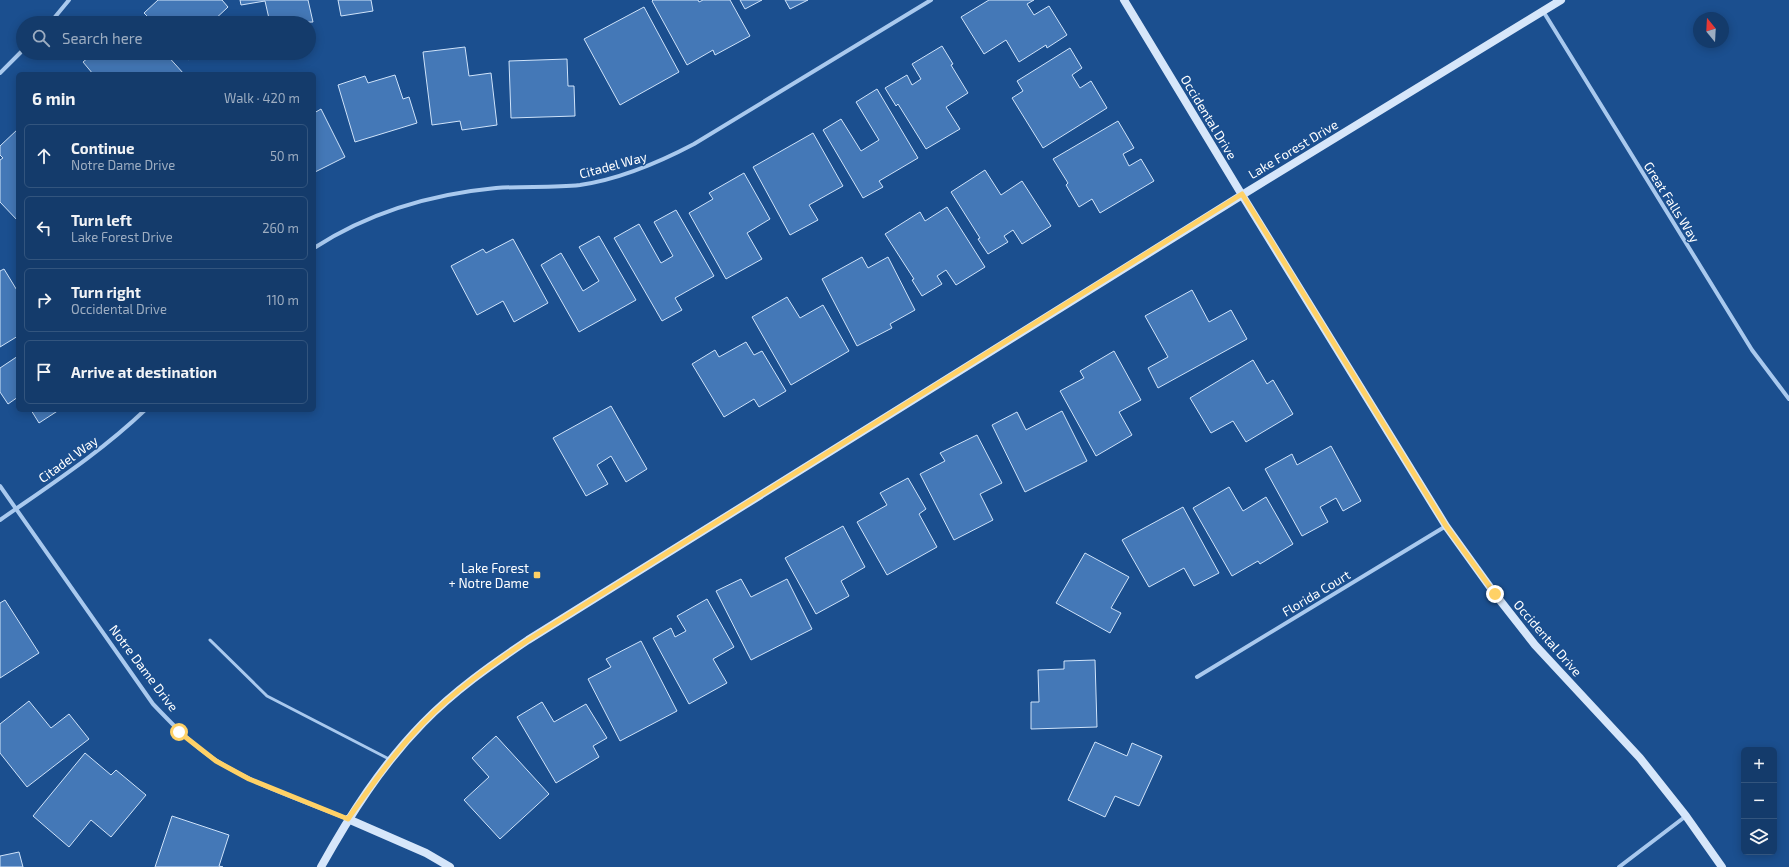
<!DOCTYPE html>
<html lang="en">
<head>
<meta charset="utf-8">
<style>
	:root { --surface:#143b6b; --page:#214673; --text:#f1f3f6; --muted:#9dadc1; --line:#33557e }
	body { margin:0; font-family:"Exo 2",sans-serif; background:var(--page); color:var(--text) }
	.controls { position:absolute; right:12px; bottom:12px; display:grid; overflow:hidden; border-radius:6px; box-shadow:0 2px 10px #0003 }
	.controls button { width:36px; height:36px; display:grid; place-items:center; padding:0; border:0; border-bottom:1px solid var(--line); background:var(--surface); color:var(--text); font:20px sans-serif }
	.compass { position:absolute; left:1693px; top:12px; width:36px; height:36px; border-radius:50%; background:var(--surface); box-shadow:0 2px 10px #0003; rotate:342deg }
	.stop { position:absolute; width:12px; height:12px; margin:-9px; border:3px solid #ffd166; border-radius:50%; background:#fff }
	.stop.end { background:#ffd166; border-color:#fff; box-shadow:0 1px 4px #0008 }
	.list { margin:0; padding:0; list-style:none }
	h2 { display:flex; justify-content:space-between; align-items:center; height:52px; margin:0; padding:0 16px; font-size:17px }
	h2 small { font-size:13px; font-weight:400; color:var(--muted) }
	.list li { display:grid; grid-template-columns:26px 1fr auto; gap:12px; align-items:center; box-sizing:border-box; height:64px; margin:0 8px 8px; padding:0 8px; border:1px solid var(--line); border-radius:6px }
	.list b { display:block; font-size:15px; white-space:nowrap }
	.list p { margin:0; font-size:13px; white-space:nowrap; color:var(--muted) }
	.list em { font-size:13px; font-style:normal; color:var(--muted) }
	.icon { flex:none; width:22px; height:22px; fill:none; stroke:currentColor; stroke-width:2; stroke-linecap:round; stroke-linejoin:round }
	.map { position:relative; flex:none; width:1789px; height:867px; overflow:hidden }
	.search { position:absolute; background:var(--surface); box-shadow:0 2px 10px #0003; left:16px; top:16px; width:300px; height:44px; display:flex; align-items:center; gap:10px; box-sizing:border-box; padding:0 14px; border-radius:22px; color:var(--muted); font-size:15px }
	.panel { position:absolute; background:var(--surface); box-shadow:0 2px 10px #0003; left:16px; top:72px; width:300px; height:340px; border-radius:6px }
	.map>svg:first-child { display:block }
</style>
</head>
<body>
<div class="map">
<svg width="1789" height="867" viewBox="0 0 1789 867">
	<rect width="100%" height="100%" fill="#1b4f8f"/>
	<g fill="#4478b7" stroke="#cfe3fa">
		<path d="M158,0H222L228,7L211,23H154L144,13Z"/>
		<path d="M240,0H308L313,22L270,23L265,1L241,5Z"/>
		<path d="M338,0H371L373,11L341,16Z"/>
		<path d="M653,0H698L699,2L703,0H730L750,36L715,55L713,50L687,65L652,1Z"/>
		<path d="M740,0H762L745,9Z"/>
		<path d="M785,0H808L790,9Z"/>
		<path d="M989,0H1034L1027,4L1034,15L1049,6L1067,35L1047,48L1046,45L1019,62L1006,40L984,54L961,17Z"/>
		<path d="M644,7L679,72L620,105L584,39Z"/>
		<path d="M942,46L953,64L951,65L968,93L946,107L960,129L926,149L898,104L896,106L885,88L907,75L912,85L921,79L912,64Z"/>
		<path d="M465,47L469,76L491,73L497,125L462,130L460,121L432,125L423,52Z"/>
		<path d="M1070,48L1082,68L1072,75L1080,88L1091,81L1107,108L1043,148L1012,98L1023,91L1017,81Z"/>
		<path d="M94,53H112L117,59L124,53H165L184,74H93L83,62Z"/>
		<path d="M182,53H196L188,60Z"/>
		<path d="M567,59L568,86H574L575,116L511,118L509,61Z"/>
		<path d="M395,75L403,99L409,97L417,123L355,142L338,85L365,76L368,83Z"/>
		<path d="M877,89L918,158L879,181L883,187L863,198L823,130L841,119L861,151L879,140L856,102Z"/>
		<path d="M321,109L345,157L315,172L314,113Z"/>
		<path d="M1118,121L1134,148L1123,154L1129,166L1141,159L1154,181L1100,213L1092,199L1079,207L1066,185L1068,183L1053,159Z"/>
		<path d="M18,129V221L0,202V160L3,158L0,155V146Z"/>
		<path d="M813,133L843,186L809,205L818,220L790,235L753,167Z"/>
		<path d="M985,170L1001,195L1022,181L1051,226L1022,244L1013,230L1004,236L1008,242L988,254L978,239L980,238L951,192Z"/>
		<path d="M744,173L770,219L747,233L762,259L726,279L689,213L713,199L709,193Z"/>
		<path d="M947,207L985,267L956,285L946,270L937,276L942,284L922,296L912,280L914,279L885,234L920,212L925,221Z"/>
		<path d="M676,210L714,276L675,298L682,310L662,321L614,238L639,224L661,263L673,256L654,222Z"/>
		<path d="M599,236L636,300L579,332L541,265L561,253L583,291L599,281L579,247Z"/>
		<path d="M513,239L548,303L514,322L503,301L477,315L451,266L483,249L486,253Z"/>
		<path d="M862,257L868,268L888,257L915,310L890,324L892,328L857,346L822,279Z"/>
		<path d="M4,269L18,292V336L0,347V271Z"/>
		<path d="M1192,290L1209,322L1231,310L1247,339L1158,388L1148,368L1168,357L1145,316Z"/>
		<path d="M787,297L800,318L823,305L849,351L791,385L752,317Z"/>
		<path d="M746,342L754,355L762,351L786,391L759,407L754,399L724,417L692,364L715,350L719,357Z"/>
		<path d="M1114,351L1141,400L1119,412L1132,435L1096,456L1060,391L1084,378L1080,371Z"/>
		<path d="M18,356V397L8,404L0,392V368Z"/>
		<path d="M1253,360L1267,384L1273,380L1293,414L1246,442L1233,421L1211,433L1190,398Z"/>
		<path d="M611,406L647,469L626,482L611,456L597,465L608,484L586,496L553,438Z"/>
		<path d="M31,410H59L39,423Z"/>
		<path d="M1062,411L1087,461L1025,492L992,425L1017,412L1026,430Z"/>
		<path d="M977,435L1002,483L980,494L993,520L954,540L920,474L945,461L940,453Z"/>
		<path d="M1331,446L1361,501L1343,511L1336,498L1320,507L1328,522L1302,536L1265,469L1292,454L1297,465Z"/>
		<path d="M908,478L926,509L919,514L937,547L887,575L857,522L887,505L880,493Z"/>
		<path d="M1229,487L1243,511L1266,497L1293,544L1260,564L1258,561L1232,576L1193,508Z"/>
		<path d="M1183,507L1219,573L1194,586L1184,568L1149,587L1122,540Z"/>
		<path d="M843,526L865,567L841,581L849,596L816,614L785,558Z"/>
		<path d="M1085,553L1129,577L1111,608L1121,613L1110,633L1056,603Z"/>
		<path d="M741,579L751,597L787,579L812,629L751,660L716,591Z"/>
		<path d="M707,599L734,647L713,659L727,683L689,704L653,638L671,628L675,637L686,631L677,616Z"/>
		<path d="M5,600L39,653L0,678V603Z"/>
		<path d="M641,641L677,711L620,741L588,679L611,667L606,659Z"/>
		<path d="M1095,660L1097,727L1031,729V702H1039L1038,670L1064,669V661Z"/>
		<path d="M29,701L51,728L69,714L89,739L27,787L0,753V724Z"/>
		<path d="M542,702L554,722L586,704L607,738L593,746L599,757L556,783L517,717Z"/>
		<path d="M496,736L549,794L500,839L464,800L489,777L472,758Z"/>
		<path d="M1095,742L1127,756L1132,743L1162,756L1139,806L1115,796L1105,817L1068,800Z"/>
		<path d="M85,753L111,775L116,770L146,795L111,837L91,820L69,847L33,816Z"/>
		<path d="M172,816L229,835L219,866L223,867H155Z"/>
		<path d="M19,852L23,867H0V856Z"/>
	</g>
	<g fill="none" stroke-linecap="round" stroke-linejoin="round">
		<path stroke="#a9c9ee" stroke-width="3" d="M210,640L267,696L389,759"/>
		<g stroke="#a9c9ee" stroke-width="4">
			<path d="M1543,11L1752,350L1789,399"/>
			<path d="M50,23L69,0"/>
			<path d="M0,73L23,50"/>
			<path d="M314,248C368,213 432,194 496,188C524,186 552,188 580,185C621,179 658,163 694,144L931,0"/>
			<path d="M0,486L153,704C173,725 193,746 217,761C257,786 304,801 348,819"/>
			<path d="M0,520C50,485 101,452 145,410"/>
			<path d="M1197,677L1446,526"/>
			<path d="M1619,867L1686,816"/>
		</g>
		<g stroke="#d6e6fa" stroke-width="8">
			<path d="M1124,0L1242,195L1446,526L1495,594L1535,645L1640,758L1686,816L1722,867"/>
			<path d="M348,819L426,853L450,867"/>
			<path d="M321,867C350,815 381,766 423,723C454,691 491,665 528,640L1242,195L1561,0"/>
		</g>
	</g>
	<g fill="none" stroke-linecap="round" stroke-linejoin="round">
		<path stroke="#ffd166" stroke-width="5" d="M179,732L216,761L249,779L348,819C371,786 394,753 423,723C454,691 491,665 528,640L1242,194L1446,526L1495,594"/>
	</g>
	<rect fill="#ffd166" stroke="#1b4f8f" stroke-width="1.5" x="533" y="571" width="8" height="8" rx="2"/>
	<g text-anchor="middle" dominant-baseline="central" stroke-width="3" stroke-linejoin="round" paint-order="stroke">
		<g font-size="13" fill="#fff" stroke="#1b4f8f">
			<text transform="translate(1209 117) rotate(59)">Occidental Drive</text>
			<text transform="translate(1293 149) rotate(-31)">Lake Forest Drive</text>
			<text transform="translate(613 165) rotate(-15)">Citadel Way</text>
			<text transform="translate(1672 202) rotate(58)">Great Falls Way</text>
			<text transform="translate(68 459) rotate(-36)">Citadel Way</text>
			<text transform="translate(1316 593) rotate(-31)">Florida Court</text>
			<text transform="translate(1548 638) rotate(49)">Occidental Drive</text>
			<text transform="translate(144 668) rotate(53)">Notre Dame Drive</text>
		</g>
		<g font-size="13" fill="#fff" stroke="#1b4f8f" text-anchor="end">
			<text x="529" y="568">Lake Forest<tspan x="529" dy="15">+ Notre Dame</tspan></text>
		</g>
	</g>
</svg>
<div class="controls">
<button>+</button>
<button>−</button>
<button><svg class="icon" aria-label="layers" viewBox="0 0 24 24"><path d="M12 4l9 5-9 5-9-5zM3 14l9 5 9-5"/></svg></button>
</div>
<svg class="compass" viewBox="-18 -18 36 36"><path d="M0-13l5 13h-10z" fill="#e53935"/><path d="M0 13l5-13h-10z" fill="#9dadc1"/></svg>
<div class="stop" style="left:179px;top:732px"></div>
<div class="stop end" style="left:1495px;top:594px"></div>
<div class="search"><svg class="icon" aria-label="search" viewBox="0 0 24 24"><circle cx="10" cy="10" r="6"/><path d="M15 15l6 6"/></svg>Search here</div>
<section class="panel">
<h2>6 min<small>Walk · 420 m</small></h2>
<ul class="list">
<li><svg class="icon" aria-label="ahead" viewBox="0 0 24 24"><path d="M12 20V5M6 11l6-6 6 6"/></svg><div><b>Continue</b><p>Notre Dame Drive</p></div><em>50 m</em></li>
<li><svg class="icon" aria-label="left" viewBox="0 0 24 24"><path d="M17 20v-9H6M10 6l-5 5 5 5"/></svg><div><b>Turn left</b><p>Lake Forest Drive</p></div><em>260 m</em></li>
<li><svg class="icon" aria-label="right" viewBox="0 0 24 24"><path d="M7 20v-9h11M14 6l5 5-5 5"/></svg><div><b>Turn right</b><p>Occidental Drive</p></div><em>110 m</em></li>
<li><svg class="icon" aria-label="arrive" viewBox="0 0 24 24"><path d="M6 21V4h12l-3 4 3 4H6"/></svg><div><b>Arrive at destination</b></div></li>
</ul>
</section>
</div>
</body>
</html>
